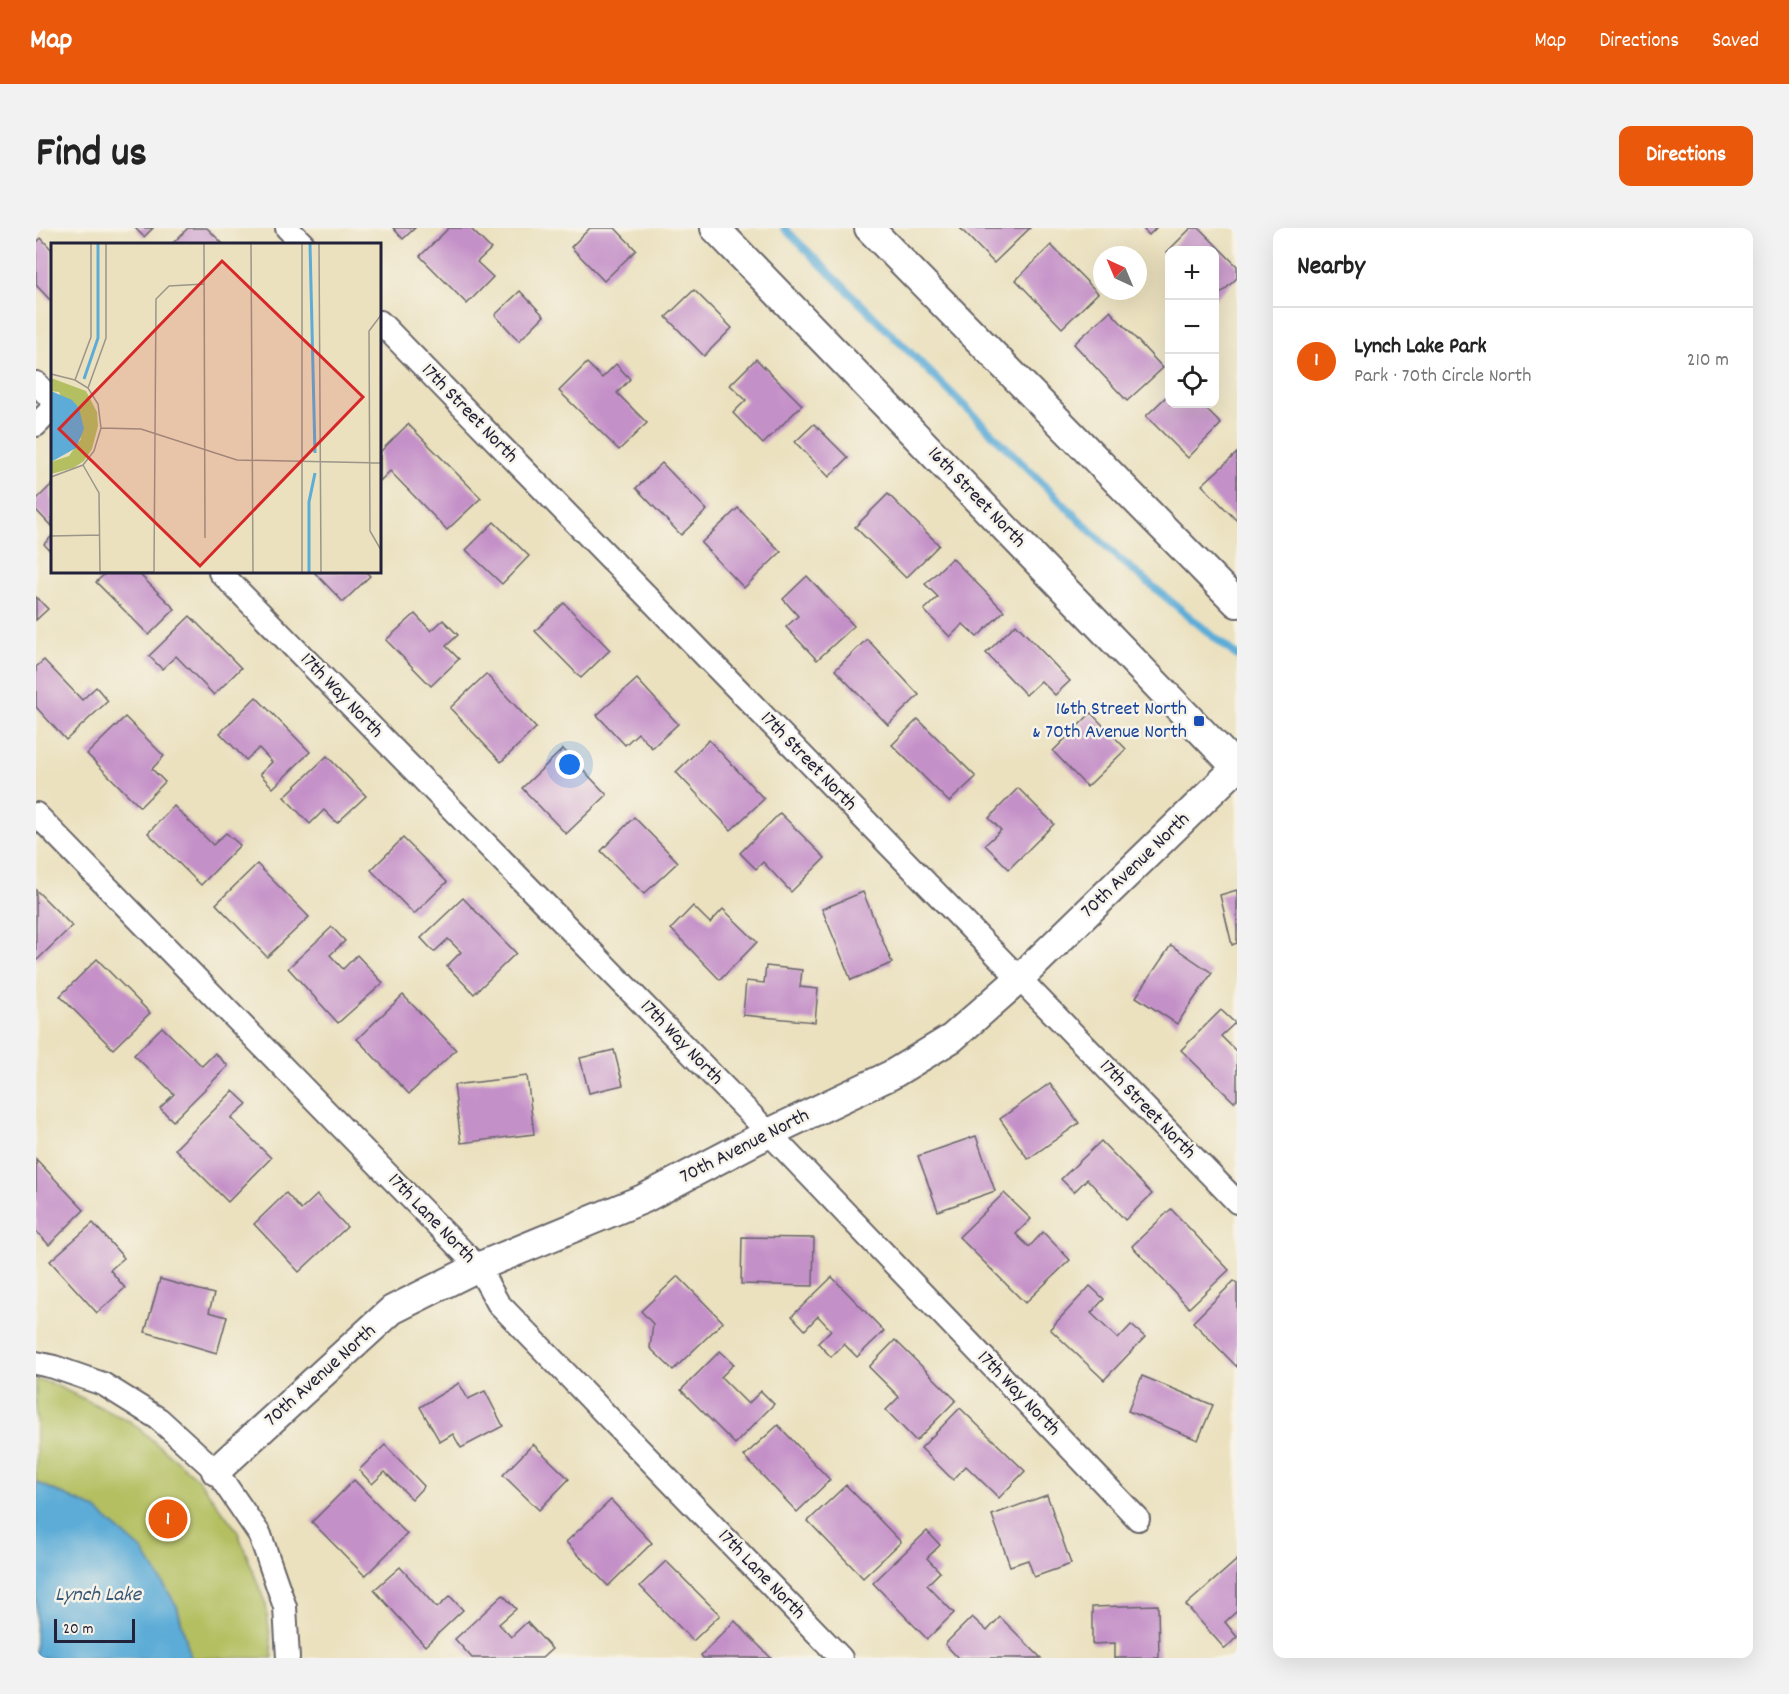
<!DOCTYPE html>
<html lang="en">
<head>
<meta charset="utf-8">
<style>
	:root { --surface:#fff; --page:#f2f2f2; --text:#222; --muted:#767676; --line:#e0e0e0; --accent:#ea580c }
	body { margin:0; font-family:Dekko,sans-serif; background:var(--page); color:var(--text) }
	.controls { position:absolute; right:18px; top:18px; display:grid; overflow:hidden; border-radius:12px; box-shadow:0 6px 24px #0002 }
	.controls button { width:54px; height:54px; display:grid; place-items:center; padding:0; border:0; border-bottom:2px solid var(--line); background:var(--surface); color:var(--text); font:30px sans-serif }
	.compass { position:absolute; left:1057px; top:18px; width:54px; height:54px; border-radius:50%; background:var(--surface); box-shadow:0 6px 24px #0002; rotate:316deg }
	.scale { position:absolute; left:18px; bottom:15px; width:81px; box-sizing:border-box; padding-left:6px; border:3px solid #22223b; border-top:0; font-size:16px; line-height:21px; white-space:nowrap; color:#22223b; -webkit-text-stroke:4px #f7f3e8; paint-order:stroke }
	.you { position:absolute; left:534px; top:537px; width:21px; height:21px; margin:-15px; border:4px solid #fff; border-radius:50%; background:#1a73e8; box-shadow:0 0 0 9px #1a73e833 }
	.badge { display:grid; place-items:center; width:39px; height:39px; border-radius:50%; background:var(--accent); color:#fff; font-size:20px; font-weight:700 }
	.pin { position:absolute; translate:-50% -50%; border:3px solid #fff; box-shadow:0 2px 6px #0006 }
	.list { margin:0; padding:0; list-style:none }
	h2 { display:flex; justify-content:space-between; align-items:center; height:78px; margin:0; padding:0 24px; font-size:26px }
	h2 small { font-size:20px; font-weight:400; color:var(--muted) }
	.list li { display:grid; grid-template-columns:39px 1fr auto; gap:18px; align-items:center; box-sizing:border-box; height:108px; padding:0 24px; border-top:2px solid var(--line) }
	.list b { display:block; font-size:22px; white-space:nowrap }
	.list p { margin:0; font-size:20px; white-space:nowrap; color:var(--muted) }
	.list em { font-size:20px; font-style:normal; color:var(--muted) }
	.icon { flex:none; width:33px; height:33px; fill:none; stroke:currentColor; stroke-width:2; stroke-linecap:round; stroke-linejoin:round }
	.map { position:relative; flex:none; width:1201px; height:1430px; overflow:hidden; border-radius:12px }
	header { display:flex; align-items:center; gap:36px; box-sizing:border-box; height:84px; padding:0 30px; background:var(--accent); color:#fff }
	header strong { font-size:28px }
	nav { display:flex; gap:33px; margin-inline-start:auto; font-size:21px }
	.intro { display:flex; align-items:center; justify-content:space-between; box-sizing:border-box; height:144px; padding:0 36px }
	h1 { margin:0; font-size:42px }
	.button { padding:15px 27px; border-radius:12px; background:var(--accent); color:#fff; font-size:21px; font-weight:700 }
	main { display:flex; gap:36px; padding:0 36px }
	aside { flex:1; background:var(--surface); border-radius:12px; box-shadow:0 6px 24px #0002 }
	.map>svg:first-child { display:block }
</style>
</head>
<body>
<header>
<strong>Map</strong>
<nav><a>Map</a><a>Directions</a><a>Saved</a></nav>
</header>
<div class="intro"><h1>Find us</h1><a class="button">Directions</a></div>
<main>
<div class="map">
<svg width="1201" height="1430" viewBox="0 0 1201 1430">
	<rect width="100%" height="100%" fill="#f7f3e8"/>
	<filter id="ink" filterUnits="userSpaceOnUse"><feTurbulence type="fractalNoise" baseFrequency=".0167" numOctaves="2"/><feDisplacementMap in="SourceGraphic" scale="12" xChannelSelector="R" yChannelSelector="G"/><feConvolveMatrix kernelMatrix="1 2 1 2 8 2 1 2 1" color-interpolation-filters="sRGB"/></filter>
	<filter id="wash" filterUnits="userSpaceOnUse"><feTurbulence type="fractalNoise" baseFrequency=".008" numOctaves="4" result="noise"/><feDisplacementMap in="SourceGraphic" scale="24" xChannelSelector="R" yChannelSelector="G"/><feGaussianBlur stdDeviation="1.35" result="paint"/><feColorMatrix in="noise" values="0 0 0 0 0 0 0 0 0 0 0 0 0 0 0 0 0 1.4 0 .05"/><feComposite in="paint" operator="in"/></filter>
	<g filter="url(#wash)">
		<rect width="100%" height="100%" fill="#ebe1bf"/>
		<path fill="#b3bf61" stroke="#6a704e" stroke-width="1.5" d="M0,1152L13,1154L95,1194L162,1251L201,1302L230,1377L237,1430H155L141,1378L59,1281L0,1254Z"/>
		<path fill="#5cacd7" stroke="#3f6789" stroke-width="1.5" d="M0,1254L59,1281L107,1323L141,1378L155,1430H0Z"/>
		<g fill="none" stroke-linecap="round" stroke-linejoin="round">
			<path stroke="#5cacd7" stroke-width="8" d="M748,0L1080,328L1201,428"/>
		</g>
		<g id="blocks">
			<g fill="#c490c8">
				<path d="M99,0H117L108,9Z"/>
				<path d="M152,0H171L187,16H136Z"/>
				<path d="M357,0H379L367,11Z"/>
				<path d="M413,0H434L455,21L441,34L457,49L431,76L384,28Z"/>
				<path d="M554,0H579L600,22L568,53L535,19Z"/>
				<path d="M924,0H994L958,35Z"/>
				<path d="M1106,0H1120L1113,7Z"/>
				<path d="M1155,0H1163L1201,38V50L1178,72V22H1134V27L1131,24Z"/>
				<path d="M5,10L16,22V74L0,57V15Z"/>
				<path d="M1015,17L1062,65L1026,100L980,52Z"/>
				<path d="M658,62L696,100L668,128L630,89Z"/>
				<path d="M484,63L508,88L483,113L459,87Z"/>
				<path d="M1074,83L1127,140L1091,173L1038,116Z"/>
				<path d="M720,131L766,177L727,216L697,185L710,172L694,157Z"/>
				<path d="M551,135L566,150L580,136L594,151L581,165L611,195L583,222L523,163Z"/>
				<path d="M1134,165V176H1165L1185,196L1152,230L1110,188Z"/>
				<path d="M372,196L445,270L411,302L354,243L344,253V224Z"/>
				<path d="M778,196L812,230L793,249L759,214Z"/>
				<path d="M1201,225V293L1166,257Z"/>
				<path d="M626,235L671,282L645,307L600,260Z"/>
				<path d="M16,256V299L0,282V272Z"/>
				<path d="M852,266L903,317L870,350L819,299Z"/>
				<path d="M702,280L745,324L708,360L665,315Z"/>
				<path d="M458,294L493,328L466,356L430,322Z"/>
				<path d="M16,308V325L8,316Z"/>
				<path d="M916,330L968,383L941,409L927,396L914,409L888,382L902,369L889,356Z"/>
				<path d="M71,344H101L139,381L113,407L60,354Z"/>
				<path d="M278,344H330L334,348L307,374Z"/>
				<path d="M771,348L818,398L781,432L750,399L762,388L747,371Z"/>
				<path d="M0,369L12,381L0,392Z"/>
				<path d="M528,375L574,422L545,450L499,403Z"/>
				<path d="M379,386L395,403L407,392L422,407L410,418L423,431L395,458L350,412Z"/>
				<path d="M154,388L205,440L178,467L140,428L126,441L113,428Z"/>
				<path d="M980,396L1034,453L1019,467L1005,453L990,467L950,425Z"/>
				<path d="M831,411L883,467L852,497L799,442Z"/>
				<path d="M8,432L46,472L60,459L72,473L30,512L0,479V439Z"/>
				<path d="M450,446L500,500L465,534L414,480Z"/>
				<path d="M601,451L642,496L616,520L602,505L589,517L561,487Z"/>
				<path d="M220,469L274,524L237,560L224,546L236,534L223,520L210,532L184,505Z"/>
				<path d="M1055,485L1090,521L1051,559L1017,523Z"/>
				<path d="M89,489L128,528L116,541L129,554L104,579L51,526Z"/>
				<path d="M882,491L940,549L913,574L856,517Z"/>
				<path d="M673,512L728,571L695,602L640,544Z"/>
				<path d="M527,521L571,567L530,606L486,560Z"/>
				<path d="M291,528L330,568L301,595L288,582L274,596L248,569Z"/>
				<path d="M982,560L1018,596L973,641L949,617L965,602L953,590Z"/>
				<path d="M138,578L177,617L190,605L204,617L165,657L112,605Z"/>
				<path d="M744,585L789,630L755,664L727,634L720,641L704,625Z"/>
				<path d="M598,589L642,634L608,666L565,623Z"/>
				<path d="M367,610L411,654L378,686L335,642Z"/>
				<path d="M221,636L273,689L231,729L180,676Z"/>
				<path d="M0,662L36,698L0,733Z"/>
				<path d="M1201,662V715L1196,717L1184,667Z"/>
				<path d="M827,664L856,735L815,752L786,681Z"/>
				<path d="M427,670L480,725L438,766L411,738L425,724L412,711L398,724L385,710Z"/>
				<path d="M657,678L674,695L687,681L721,714L684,752L635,701Z"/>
				<path d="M296,699L309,713L294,727L307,741L321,727L347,755L302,795L252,740Z"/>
				<path d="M1135,717L1176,745L1141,796L1100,769Z"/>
				<path d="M61,731L114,785L77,821L24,768Z"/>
				<path d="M730,738L766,742L764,759L782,761L779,794L707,787L710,753L728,755Z"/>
				<path d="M367,767L420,822L373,866L321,811Z"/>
				<path d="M1185,782L1199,795L1185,808L1201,824V871L1198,874L1145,822Z"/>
				<path d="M126,799L166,838L179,825L192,838L137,893L124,880L138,866L98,827Z"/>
				<path d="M578,822L587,857L553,865L544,830Z"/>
				<path d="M491,848L498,906L425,915L418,857Z"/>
				<path d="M1014,855L1043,895L992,931L964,891Z"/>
				<path d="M197,863L211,876L195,890L235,930L192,974L139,921Z"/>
				<path d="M940,908L959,963L902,983L882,928Z"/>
				<path d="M1065,913L1116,966L1089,992L1051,951L1038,964L1025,951Z"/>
				<path d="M0,931L48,982L13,1017L0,1003Z"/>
				<path d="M250,965L265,982L281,967L311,999L263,1044L218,996Z"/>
				<path d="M968,965L995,991L980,1006L993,1019L1007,1004L1034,1032L989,1075L923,1009Z"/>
				<path d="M1135,981L1193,1042L1153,1080L1096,1018Z"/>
				<path d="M57,995L88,1030L74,1042L89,1060L61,1085L14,1033Z"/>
				<path d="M706,1009L778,1010L777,1058L705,1056Z"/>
				<path d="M642,1048L687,1094L637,1142L614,1120L617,1096L605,1083Z"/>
				<path d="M796,1049L848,1103L821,1129L808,1116L795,1129L782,1115L795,1102L782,1088L769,1102L756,1088Z"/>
				<path d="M124,1051L178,1066L173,1084L191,1089L181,1125L109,1104Z"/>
				<path d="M1198,1053L1201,1055V1139L1157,1094Z"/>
				<path d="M1054,1058L1068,1071L1055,1085L1082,1111L1095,1097L1109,1109L1068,1152L1014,1101Z"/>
				<path d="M859,1112L920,1172L880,1213L850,1182L863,1169L833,1139Z"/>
				<path d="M684,1123L698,1136L685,1149L712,1176L725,1163L738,1176L699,1216L645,1162Z"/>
				<path d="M1106,1148L1177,1177L1162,1212L1092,1183Z"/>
				<path d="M423,1155L432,1171L449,1163L467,1198L425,1220L417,1206L404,1214L384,1179Z"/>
				<path d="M924,1180L989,1243L963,1270L930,1238L917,1252L885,1220Z"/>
				<path d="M742,1197L794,1252L761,1284L708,1228Z"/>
				<path d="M497,1216L533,1251L503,1282L467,1247Z"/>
				<path d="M349,1217L388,1258L376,1271L349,1244L336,1256L323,1242Z"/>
				<path d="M318,1252L371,1306L329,1348L276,1294Z"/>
				<path d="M810,1257L865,1314L827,1350L772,1293Z"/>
				<path d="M1011,1267L1035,1336L998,1349L992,1332L974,1338L956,1287Z"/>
				<path d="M575,1272L616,1315L572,1358L530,1314Z"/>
				<path d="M891,1303L904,1317L891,1330L904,1344L891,1357L918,1385L891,1411L837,1355Z"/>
				<path d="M1201,1332V1383L1189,1394L1201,1409L1189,1421L1150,1377Z"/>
				<path d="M630,1333L684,1387L657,1413L604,1358Z"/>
				<path d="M364,1339L401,1380L414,1368L427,1382L389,1418L338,1362Z"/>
				<path d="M467,1367L480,1381L463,1396L475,1409L491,1394L516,1421L506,1430H436L419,1411Z"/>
				<path d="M1122,1377L1123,1430H1079V1415L1056,1416V1379Z"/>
				<path d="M936,1389L951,1403L964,1389L1005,1430H922L909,1416Z"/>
				<path d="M699,1393L735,1430H667L665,1427Z"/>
			</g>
		</g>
	</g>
	<g filter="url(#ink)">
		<use href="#blocks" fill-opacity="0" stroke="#686569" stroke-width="1.5"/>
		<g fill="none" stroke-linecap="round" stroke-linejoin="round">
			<defs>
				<g id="minor">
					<path d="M251,0L267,16"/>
					<path d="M344,94L1201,974"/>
					<path d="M0,155L16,172"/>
					<path d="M0,197L16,181"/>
					<path d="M184,344L733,905L1102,1291"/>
					<path d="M0,586L442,1039L462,1075L805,1430"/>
					<path d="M0,1135L18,1139L67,1156L123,1191L180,1243L224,1307L249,1379L252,1430"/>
				</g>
				<g id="tertiary">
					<path d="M679,0L1201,540"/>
					<path d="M833,0L1201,375"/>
					<path d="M180,1243L356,1082L442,1039L607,971L733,905L855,847L916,810L983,751L1201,539"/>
				</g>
			</defs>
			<use href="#minor" stroke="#686569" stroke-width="26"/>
			<use href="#tertiary" stroke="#686569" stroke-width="32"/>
			<use href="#minor" stroke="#fff" stroke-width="22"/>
			<use href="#tertiary" stroke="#fff" stroke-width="28"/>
		</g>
	</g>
	<rect fill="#1a4fb4" stroke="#f7f3e8" stroke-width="2" x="1157" y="487" width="12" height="12" rx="3"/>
	<g text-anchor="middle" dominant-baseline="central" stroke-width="5" stroke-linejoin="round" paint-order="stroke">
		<g font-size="20" fill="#22223b" stroke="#f7f3e8">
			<text transform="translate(433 186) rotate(46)">17th Street North</text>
			<text transform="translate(940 270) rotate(46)">16th Street North</text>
			<text transform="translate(305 468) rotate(46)">17th Way North</text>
			<text transform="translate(772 534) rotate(46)">17th Street North</text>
			<text transform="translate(1100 638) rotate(-44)">70th Avenue North</text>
			<text transform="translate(645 815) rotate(46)">17th Way North</text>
			<text transform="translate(1111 882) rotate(46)">17th Street North</text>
			<text transform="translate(709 919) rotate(-27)">70th Avenue North</text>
			<text transform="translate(395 991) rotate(46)">17th Lane North</text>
			<text transform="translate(285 1148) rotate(-42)">70th Avenue North</text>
			<text transform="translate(982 1166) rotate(46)">17th Way North</text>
			<text transform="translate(725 1347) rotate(46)">17th Lane North</text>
		</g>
		<g font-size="20" fill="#164399" stroke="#f7f3e8" text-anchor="end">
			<text x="1151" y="482">16th Street North<tspan x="1151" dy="23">&amp; 70th Avenue North</tspan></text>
		</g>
		<g font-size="21" font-style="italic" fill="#395979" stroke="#f7f3e8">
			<text x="62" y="1368">Lynch Lake</text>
		</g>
	</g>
	<g transform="translate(15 15)">
		<rect width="330" height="330" fill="#ebe1bf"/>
		<path d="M0,135L35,148L46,169L47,183L41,206L33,218L22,225L0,231V219L18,213L30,196L8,149L0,148Z" fill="#b3bf61"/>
		<path d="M0,148L21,157L28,165L33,186L25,205L0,219Z" fill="#5cacd7"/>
		<path fill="none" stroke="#5cacd7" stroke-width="3" d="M259,1L264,210M33,136L47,95V1M258,329V259L264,230"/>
		<path fill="none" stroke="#9b958a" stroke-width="1.5" d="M153,1L154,295M200,1L202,329M251,1V329M268,1L270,329M330,72L318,88L319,288L330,307M0,131L24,137L37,145L47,161L50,185L43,208L32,222L0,234M24,137L40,94V1M37,145L55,95V1M50,185L90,186L186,217L330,220M32,222L48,250L49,329M0,293L49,292M49,329H103M103,329L105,56L118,43L153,41"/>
		<path fill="#d62828" fill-opacity="0.15" stroke="#d62828" stroke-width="3" d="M171,18L312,154L149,323L8,186Z"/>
		<rect width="330" height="330" fill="none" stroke="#22223b" stroke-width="3"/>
	</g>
</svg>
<div class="controls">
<button>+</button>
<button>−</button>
<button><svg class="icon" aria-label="locate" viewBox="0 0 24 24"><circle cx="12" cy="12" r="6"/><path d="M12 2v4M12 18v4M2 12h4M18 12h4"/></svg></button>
</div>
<svg class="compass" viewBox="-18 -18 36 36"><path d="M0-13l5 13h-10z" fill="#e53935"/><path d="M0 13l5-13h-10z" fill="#767676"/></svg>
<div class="scale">20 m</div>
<div class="you"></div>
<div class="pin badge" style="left:132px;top:1291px">1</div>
</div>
<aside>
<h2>Nearby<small></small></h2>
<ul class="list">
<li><span class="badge">1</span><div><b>Lynch Lake Park</b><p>Park · 70th Circle North</p></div><em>210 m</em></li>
</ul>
</aside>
</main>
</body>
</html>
